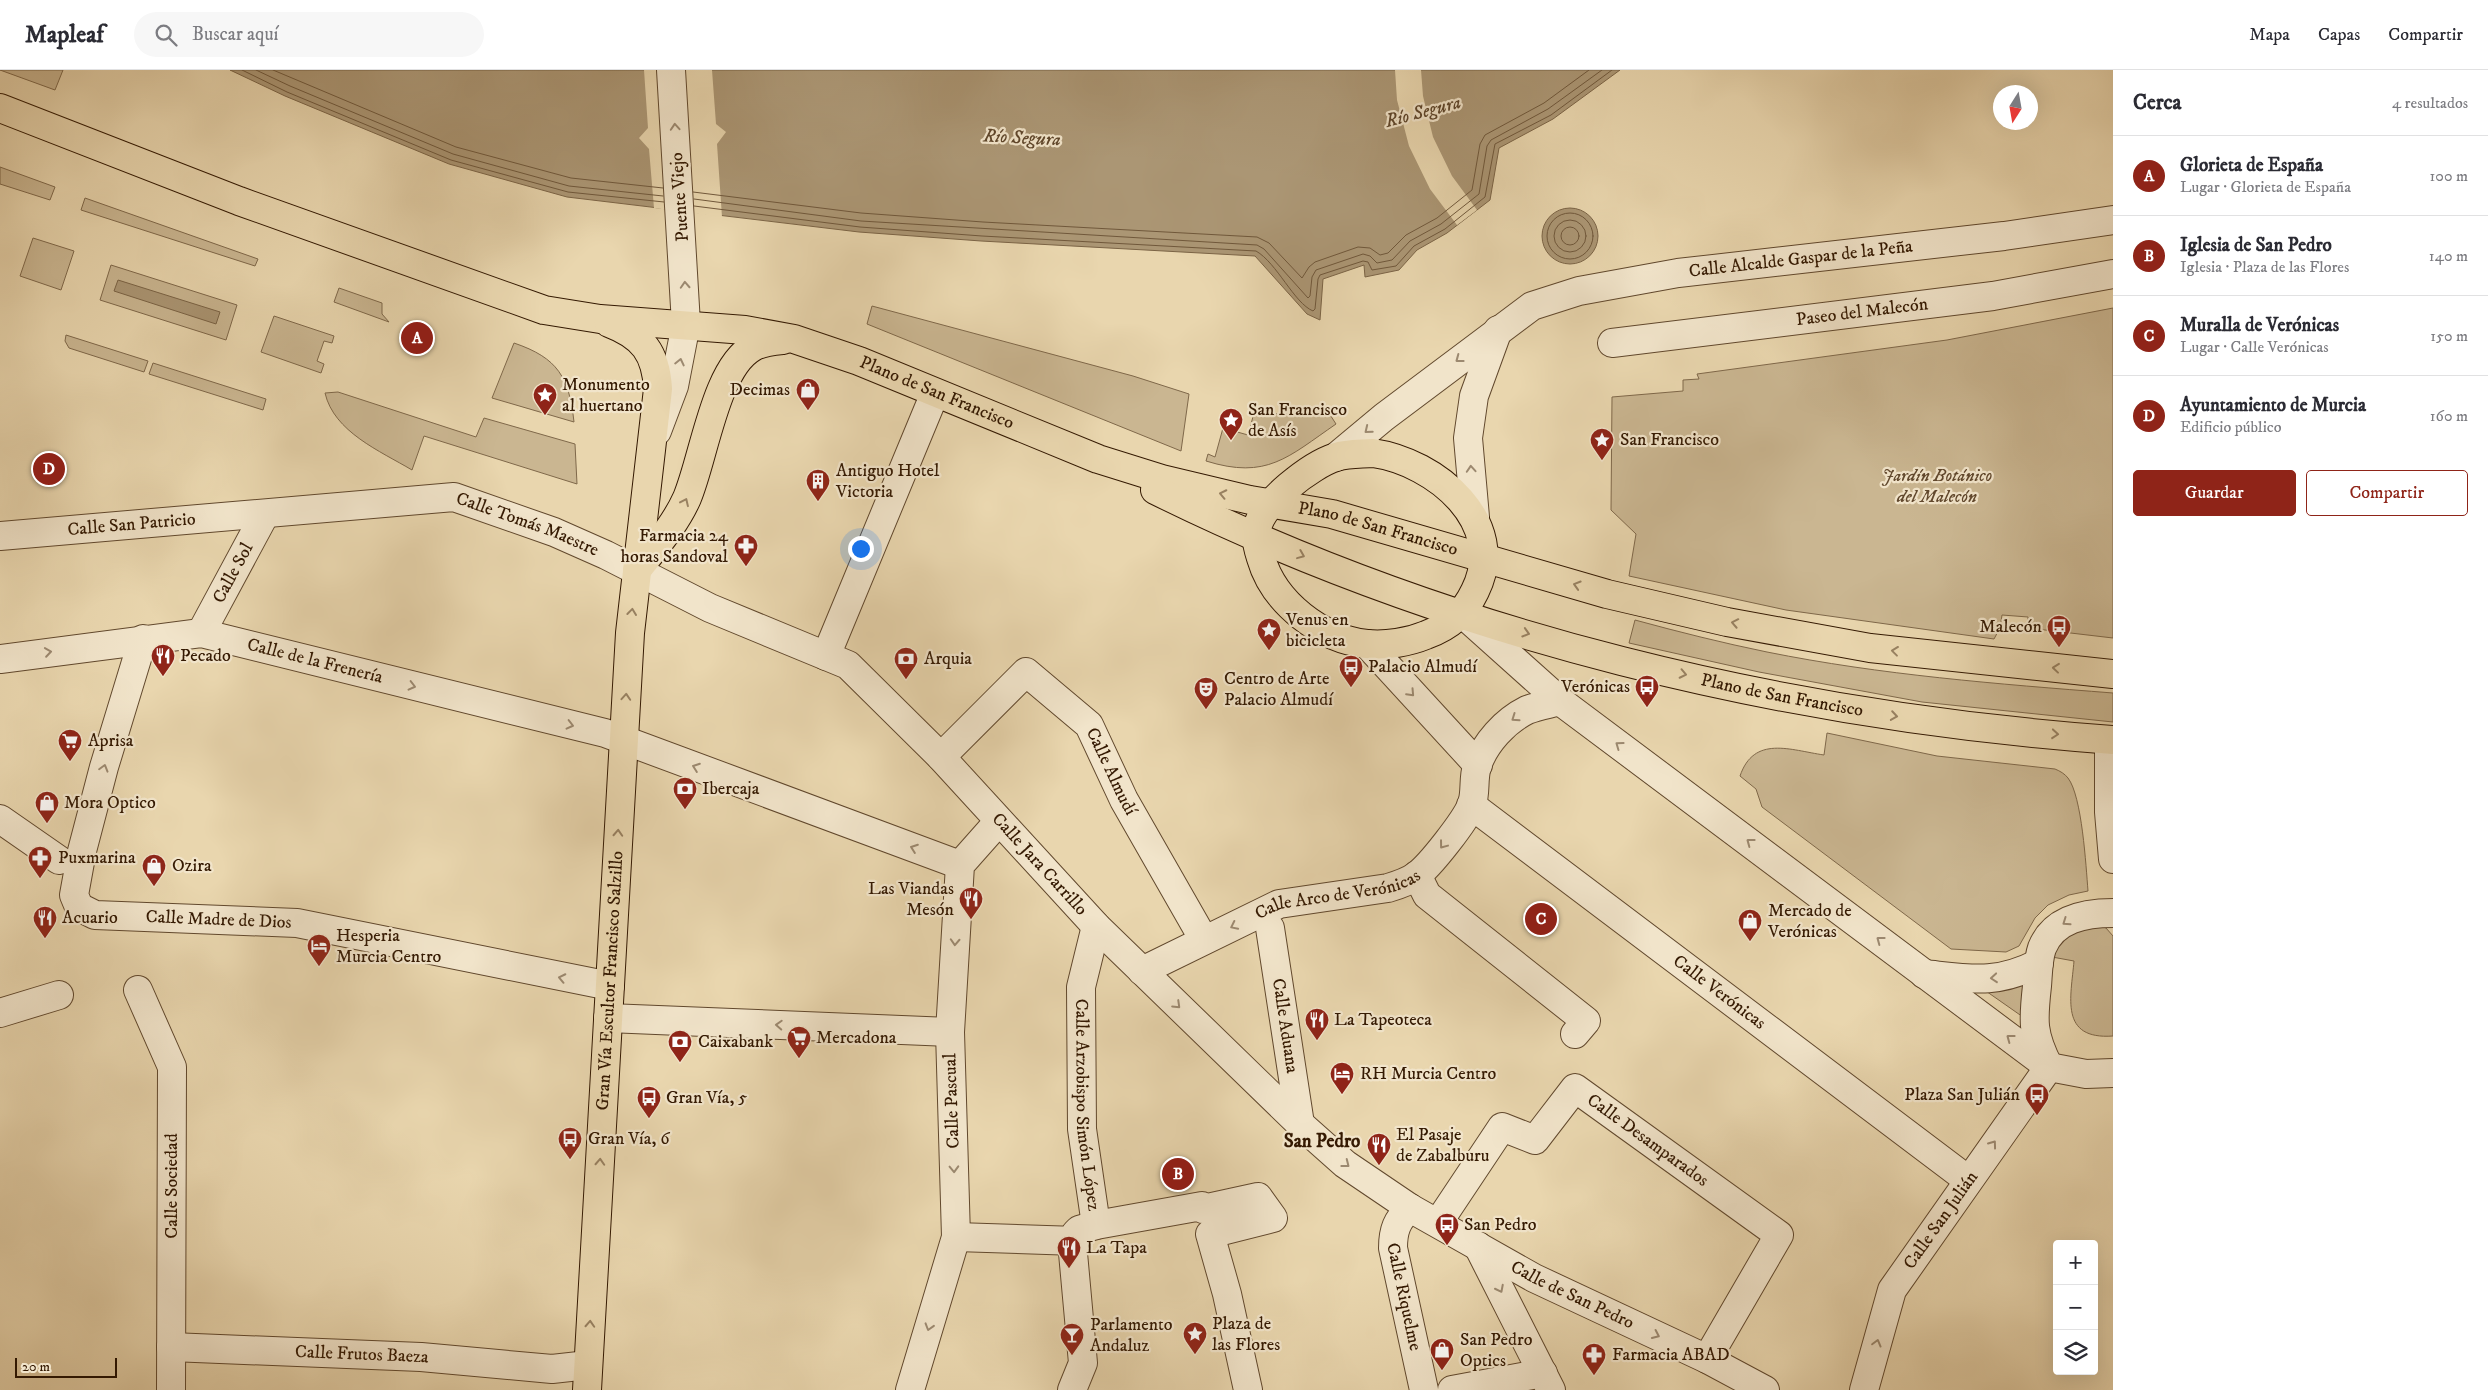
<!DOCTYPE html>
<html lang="es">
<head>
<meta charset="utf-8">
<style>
	:root { --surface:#fff; --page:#f7f7f7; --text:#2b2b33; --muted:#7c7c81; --line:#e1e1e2; --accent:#8f2418 }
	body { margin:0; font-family:"IM FELL DW Pica",serif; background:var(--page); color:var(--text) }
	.controls { position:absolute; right:15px; bottom:15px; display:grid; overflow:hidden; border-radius:5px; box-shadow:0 5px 20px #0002 }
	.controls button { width:45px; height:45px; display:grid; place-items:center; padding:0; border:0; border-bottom:1px solid var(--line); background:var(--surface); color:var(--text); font:25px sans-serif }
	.compass { position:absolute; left:1993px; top:15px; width:45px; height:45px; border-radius:50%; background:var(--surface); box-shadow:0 5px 20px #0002; rotate:191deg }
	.scale { position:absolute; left:15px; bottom:12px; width:102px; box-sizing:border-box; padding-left:5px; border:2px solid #341902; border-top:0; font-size:14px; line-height:18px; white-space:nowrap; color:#341902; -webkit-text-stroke:4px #f1e4ca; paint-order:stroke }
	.you { position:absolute; left:860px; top:478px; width:18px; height:18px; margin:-12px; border:4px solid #fff; border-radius:50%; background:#1a73e8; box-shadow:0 0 0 8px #1a73e833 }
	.badge { display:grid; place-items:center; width:32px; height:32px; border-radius:50%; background:var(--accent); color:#fff; font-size:16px; font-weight:700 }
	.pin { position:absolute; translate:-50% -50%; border:2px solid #fff; box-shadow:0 1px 5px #0006 }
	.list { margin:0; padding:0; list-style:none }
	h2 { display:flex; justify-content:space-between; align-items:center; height:65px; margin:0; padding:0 20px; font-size:21px }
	h2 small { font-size:16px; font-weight:400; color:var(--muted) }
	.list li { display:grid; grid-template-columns:32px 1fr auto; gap:15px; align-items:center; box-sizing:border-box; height:80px; padding:0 20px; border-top:1px solid var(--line) }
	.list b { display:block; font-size:19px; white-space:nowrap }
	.list p { margin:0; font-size:16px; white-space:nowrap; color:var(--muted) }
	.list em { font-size:16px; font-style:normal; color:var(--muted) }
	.actions { display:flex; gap:10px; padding:15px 20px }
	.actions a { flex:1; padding:11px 0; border:1px solid var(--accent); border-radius:5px; text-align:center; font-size:18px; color:var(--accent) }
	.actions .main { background:var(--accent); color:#fff }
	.icon { flex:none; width:28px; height:28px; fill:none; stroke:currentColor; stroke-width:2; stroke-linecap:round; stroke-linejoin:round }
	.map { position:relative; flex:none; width:2113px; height:1320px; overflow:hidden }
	header { display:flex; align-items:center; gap:30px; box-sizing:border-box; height:70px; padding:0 25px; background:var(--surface); border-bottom:1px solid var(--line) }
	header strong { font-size:24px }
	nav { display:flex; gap:28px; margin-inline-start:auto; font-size:18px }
	.search { width:350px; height:45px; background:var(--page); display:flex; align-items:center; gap:12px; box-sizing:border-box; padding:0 18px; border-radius:28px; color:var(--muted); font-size:19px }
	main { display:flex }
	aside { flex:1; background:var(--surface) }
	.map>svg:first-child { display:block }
</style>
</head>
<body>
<header>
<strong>Mapleaf</strong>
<div class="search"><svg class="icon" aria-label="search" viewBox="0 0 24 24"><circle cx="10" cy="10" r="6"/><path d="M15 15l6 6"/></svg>Buscar aquí</div>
<nav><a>Mapa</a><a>Capas</a><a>Compartir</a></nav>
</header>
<main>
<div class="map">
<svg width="2113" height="1320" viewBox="0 0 2113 1320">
	<rect width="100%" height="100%" fill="#e9d6ae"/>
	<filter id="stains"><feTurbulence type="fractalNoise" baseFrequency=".004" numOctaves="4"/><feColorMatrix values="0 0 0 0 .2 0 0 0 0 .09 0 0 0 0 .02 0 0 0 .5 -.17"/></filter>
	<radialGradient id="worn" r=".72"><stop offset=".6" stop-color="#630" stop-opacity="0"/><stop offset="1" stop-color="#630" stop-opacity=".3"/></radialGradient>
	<g fill="#cab691" stroke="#7f684a">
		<path d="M0,0H63L55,20Z"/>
		<path d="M0,97L55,117L50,130L0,114Z"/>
		<path d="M85,128L258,189L255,196L81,140Z"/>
		<path d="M33,168L74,181L61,220L20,206Z"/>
		<path d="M111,195L237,235L226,270L100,230Z"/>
		<path d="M339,218L382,233V244L389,252L334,232Z"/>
		<path d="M872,236L1133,306L1189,324L1181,381L867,254Z"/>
		<path d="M2113,238V568L2028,558V547L2002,545L2000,558L1994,569L1786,540L1629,506L1636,464L1611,440L1612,327L1683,321V310L1699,309L1697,304L1947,270Z"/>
		<path d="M274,246L334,266L332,273L324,271L317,291L324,294L321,303L261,282Z"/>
		<path d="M66,265L148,291L144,302L69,278L65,271Z"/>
		<path d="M514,273C558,288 569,307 574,352L492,328Z"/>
		<path d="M153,293L266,329L263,340L149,304Z"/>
		<path d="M338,322L476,367L484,348L575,374L577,414L424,366L412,400C380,381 334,362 325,323Z"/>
		<path d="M1325,337L1336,354C1288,387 1267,410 1206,391L1208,384L1215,387L1223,358L1248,365L1254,343L1282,344Z"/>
		<path d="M1635,550C1679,562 1723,573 1767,582C1881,605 1998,614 2113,623V652L1922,632L1759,602L1629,573Z"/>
		<path d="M1827,663L1937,686L2055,699C2060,701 2065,704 2068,708C2082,726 2086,796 2088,821L2069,825L2048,835L2035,848L2019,876L2006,882L1951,879L1762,737L1756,719L1740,706C1754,665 1790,680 1824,685Z"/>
		<path d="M2096,854L2106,858L2113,866V966C2059,970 2071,927 2074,891L2052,887C2059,863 2073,856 2096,854Z"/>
		<path d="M2023,913V947L1983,919Z"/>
	</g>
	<g fill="#ab9674" stroke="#7b6446">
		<path d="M230,0H1620L1553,49L1499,78L1490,130L1447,163L1417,180L1399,200L1365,207L1364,195L1323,209L1320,250L1307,244L1255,186L981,171L859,162L567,127L449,94L285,26Z"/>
		<circle cx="1570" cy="166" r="28"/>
		<path d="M118,210L220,242L216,254L114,221Z"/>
	</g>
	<g fill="#e9d6ae">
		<path d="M644,0H712L716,54L726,62L717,74L722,147L654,138L649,79L639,68L648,58Z"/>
		<path d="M1395,0H1421L1423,26L1433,67L1452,106L1477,140L1457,155L1430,119L1409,76L1397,30Z"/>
	</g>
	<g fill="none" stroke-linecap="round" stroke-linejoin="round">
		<g stroke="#70583b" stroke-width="1">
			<path d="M242,0L287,22L451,90L568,122L664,132"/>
			<path d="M256,0L290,16L453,84L569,116L663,126"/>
			<path d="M273,0L456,77L571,108L663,118"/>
			<path d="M693,122L861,143L983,152L1257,167L1269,173L1302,208L1309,197L1315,192L1358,177L1370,178L1380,185L1388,183L1406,165L1437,148L1472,120L1480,74L1485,65L1544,33L1589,0"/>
			<path d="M694,129L861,151L1257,175L1264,179L1308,228L1310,226L1312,207L1316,200L1363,184L1370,186L1377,193L1392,190L1410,171L1441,154L1479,124L1487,76L1491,70L1548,39L1602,0"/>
			<path d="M694,136L860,157L982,166L1256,181C1277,193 1294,233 1313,241L1315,239L1318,209L1320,205L1363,191L1368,192L1372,200L1396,196L1414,176L1445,159L1485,127L1495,74L1551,45L1612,0"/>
			<circle cx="1570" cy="166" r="23"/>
			<circle cx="1570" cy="166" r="16"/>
			<circle cx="1570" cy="166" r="9"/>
		</g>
		<defs>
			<g id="minor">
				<path id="s1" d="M1612,273L1993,226L2113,204"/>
				<path d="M657,361L674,316L686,254L671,0"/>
				<path id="s2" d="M1336,387L1384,347L1532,236L1579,221L1678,203L2004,166L2113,150"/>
				<path d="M1475,447L1468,368L1474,326L1498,260"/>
				<path id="s3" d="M0,466L454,427L554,462L606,485L710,538L848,595L941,687L1096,856L1300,1054L1345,1094L1410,1138L1534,1208L1707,1289L1765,1320"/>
				<path d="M1463,544L1560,631L2049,997L2086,1004L2113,1003"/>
				<path id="s4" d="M201,563L265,444"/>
				<path id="s5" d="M143,569L104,697L82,781L74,825L79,837L95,845L297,853L610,916"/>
				<path d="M1367,574L1478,695"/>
				<path d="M826,586L935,323"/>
				<path id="s6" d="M0,589L201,563L605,663L960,795"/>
				<path d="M2109,670V742L2113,789"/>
				<path id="s7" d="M941,687L1026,602L1089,655L1124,730L1204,870"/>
				<path id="s8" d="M1471,735L1968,1110"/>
				<path d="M0,749L59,790"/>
				<path d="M1417,805L1427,825L1586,951L1575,964"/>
				<path id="s9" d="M1096,856L1081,917L1082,1059L1096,1155"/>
				<path id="s10" d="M1270,858L1300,1054"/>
				<path id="s11" d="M1142,901L1279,834L1388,818C1398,815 1408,812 1416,806C1430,796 1466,750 1472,734C1476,722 1473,708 1477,696C1485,673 1505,651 1527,640C1537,636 1549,634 1560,631"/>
				<path d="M1924,904C1971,909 1996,915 2039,893"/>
				<path d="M138,920L172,997L171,1320"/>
				<path d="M0,943L59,925"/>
				<path d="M608,948L950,962"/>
				<path d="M2049,997C2032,964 2033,951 2037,916C2038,904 2038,889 2042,878C2054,848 2086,843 2113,843"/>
				<path id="s12" d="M1410,1138C1397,1150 1393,1160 1393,1178L1424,1320"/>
				<path id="s13" d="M1438,1153L1502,1057L1535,1070L1575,1018L1779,1165L1707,1289"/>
				<path d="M956,1167L1077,1171"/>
				<path d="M1478,1176L1551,1320"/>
				<path id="s14" d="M171,1277L421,1287L552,1299L588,1295"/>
				<path d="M910,1320L956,1167L950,962L960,795L999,751"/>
				<path d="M1072,1320L1083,1293L1073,1183L1077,1171L1076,1163L1079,1160L1096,1155L1202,1136L1203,1139L1258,1127L1273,1148L1210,1164L1227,1224L1248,1320"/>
				<path d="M1452,1320L1543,1303"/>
				<path id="s15" d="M1864,1320L1892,1220L2049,997"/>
			</g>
			<g id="major">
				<path id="s16" d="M0,38L239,131L544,240L600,249L745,260L794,269L859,291L1098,389L1162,409L1250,430L1332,444L1607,524L1727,552L1870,578L2113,604"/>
				<path d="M1373,383C1436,392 1509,453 1475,521C1464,544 1450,556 1426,565C1409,572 1386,576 1367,574C1321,569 1274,533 1261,488C1258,479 1255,469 1257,459C1261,433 1311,395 1336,387C1348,383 1361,384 1373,383Z"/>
				<path id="s17" d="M1155,420C1452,567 1784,646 2113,670"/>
				<path d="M637,500C655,477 675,455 687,428C704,388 715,298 753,277C762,272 773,271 783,270"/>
				<path id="s18" d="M587,1320L630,563L658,319C656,283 643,266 609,253"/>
			</g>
		</defs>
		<use href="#minor" stroke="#61482d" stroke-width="30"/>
		<use href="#major" stroke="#341902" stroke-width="30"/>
		<use href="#minor" stroke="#f1e4ca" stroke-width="28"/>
		<use href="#major" stroke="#e9d6ae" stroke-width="28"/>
	</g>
	<defs><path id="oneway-chevron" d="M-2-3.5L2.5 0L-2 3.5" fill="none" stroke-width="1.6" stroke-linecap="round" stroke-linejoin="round" transform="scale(1.25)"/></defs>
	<g stroke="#9c8970">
		<use href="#oneway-chevron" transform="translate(675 57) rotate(-94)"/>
		<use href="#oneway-chevron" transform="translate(685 215) rotate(-93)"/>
		<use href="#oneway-chevron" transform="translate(1459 289) rotate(143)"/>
		<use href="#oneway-chevron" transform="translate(680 292) rotate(-77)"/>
		<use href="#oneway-chevron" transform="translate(1368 360) rotate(141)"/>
		<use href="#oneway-chevron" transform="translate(1471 399) rotate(-94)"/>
		<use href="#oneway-chevron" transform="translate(48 582) rotate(-8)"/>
		<use href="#oneway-chevron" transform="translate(412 616) rotate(14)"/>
		<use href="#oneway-chevron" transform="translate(1411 623) rotate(47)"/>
		<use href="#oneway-chevron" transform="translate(1515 648) rotate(145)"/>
		<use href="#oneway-chevron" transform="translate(570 655) rotate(14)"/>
		<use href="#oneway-chevron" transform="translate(1619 675) rotate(-144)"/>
		<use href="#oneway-chevron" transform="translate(696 697) rotate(-160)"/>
		<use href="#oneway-chevron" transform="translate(104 698) rotate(-74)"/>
		<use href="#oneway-chevron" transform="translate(1750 772) rotate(-143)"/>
		<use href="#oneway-chevron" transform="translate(1443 775) rotate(127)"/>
		<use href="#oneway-chevron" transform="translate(914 778) rotate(-160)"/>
		<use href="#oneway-chevron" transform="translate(2066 852) rotate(145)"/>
		<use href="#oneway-chevron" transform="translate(1234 856) rotate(154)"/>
		<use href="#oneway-chevron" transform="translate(1880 870) rotate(-143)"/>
		<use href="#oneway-chevron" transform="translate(955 872) rotate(93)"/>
		<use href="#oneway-chevron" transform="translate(562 908) rotate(-168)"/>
		<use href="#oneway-chevron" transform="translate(1994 908) rotate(175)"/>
		<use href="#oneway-chevron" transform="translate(1177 935) rotate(44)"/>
		<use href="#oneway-chevron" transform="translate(779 955) rotate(-177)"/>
		<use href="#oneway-chevron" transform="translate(2010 968) rotate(-143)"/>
		<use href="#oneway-chevron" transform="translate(1993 1074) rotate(-54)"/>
		<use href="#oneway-chevron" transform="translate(1346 1094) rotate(38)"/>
		<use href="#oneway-chevron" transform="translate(954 1099) rotate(88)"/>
		<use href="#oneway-chevron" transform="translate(1500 1219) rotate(63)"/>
		<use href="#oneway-chevron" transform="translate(929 1257) rotate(107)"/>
		<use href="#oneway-chevron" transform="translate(1656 1265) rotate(25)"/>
		<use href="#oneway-chevron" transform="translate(1877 1273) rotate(-75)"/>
	</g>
	<g stroke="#988161">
		<use href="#oneway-chevron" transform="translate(1223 424) rotate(-168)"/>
		<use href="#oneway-chevron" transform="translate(685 432) rotate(-65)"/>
		<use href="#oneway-chevron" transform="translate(1301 485) rotate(22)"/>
		<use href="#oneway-chevron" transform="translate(1577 515) rotate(-163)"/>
		<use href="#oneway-chevron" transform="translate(632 542) rotate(-83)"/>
		<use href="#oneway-chevron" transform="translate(1735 553) rotate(-169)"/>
		<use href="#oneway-chevron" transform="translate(1526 563) rotate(17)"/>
		<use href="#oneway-chevron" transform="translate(1895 581) rotate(-173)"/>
		<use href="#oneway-chevron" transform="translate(2056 598) rotate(-174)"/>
		<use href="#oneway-chevron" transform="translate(1683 604) rotate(12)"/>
		<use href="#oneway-chevron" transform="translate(626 627) rotate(-86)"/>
		<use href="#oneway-chevron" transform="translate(1894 646) rotate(9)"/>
		<use href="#oneway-chevron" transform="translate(2055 664) rotate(5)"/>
		<use href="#oneway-chevron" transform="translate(618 763) rotate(-87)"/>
		<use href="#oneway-chevron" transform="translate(600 1092) rotate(-87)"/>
		<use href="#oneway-chevron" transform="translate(590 1254) rotate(-87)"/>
	</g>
	<defs>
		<symbol id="shop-pin" viewBox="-11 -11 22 30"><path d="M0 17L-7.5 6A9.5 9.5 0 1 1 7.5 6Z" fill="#8f2418" stroke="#f1e4ca"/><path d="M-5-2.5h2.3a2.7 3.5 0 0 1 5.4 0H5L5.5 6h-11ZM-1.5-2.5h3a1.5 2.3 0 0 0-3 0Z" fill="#fff"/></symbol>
		<symbol id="sight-pin" viewBox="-11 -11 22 30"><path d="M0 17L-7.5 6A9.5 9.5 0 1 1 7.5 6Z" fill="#8f2418" stroke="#f1e4ca"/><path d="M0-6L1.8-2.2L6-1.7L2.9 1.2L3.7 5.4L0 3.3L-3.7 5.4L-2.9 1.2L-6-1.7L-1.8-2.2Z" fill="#fff"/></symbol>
		<symbol id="building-pin" viewBox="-11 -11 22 30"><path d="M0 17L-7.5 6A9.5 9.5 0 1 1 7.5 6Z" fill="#8f2418" stroke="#f1e4ca"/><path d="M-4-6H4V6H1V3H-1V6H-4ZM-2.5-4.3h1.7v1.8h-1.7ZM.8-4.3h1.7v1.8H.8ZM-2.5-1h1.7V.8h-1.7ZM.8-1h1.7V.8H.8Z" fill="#fff"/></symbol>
		<symbol id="pharmacy-pin" viewBox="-11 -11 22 30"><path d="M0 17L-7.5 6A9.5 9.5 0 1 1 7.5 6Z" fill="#8f2418" stroke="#f1e4ca"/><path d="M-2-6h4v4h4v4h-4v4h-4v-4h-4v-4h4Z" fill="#fff"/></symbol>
		<symbol id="bus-pin" viewBox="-11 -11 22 30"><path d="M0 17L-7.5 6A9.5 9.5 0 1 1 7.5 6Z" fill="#8f2418" stroke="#f1e4ca"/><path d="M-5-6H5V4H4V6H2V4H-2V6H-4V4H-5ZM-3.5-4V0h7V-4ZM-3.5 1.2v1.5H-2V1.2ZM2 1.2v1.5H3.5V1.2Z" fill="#fff"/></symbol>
		<symbol id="restaurant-pin" viewBox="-11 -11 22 30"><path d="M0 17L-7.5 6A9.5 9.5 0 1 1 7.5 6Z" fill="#8f2418" stroke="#f1e4ca"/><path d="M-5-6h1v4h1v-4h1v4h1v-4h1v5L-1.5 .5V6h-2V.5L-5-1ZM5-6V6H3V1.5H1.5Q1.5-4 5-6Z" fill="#fff"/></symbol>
		<symbol id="bank-pin" viewBox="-11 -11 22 30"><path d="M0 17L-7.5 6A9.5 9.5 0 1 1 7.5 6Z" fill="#8f2418" stroke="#f1e4ca"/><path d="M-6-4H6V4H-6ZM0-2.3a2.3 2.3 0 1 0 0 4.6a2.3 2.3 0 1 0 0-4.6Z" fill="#fff"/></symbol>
		<symbol id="theatre-pin" viewBox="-11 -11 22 30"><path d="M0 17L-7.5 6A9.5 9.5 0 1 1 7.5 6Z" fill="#8f2418" stroke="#f1e4ca"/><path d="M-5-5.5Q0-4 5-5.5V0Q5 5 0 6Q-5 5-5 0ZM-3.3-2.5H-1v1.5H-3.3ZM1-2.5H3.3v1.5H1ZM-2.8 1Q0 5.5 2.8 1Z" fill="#fff"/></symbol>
		<symbol id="supermarket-pin" viewBox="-11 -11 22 30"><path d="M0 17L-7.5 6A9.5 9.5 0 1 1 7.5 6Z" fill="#8f2418" stroke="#f1e4ca"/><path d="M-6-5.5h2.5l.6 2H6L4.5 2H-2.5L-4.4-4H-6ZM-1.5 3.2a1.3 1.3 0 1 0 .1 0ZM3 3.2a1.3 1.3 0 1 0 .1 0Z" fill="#fff"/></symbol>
		<symbol id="hotel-pin" viewBox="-11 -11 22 30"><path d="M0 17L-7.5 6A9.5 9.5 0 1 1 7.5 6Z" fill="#8f2418" stroke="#f1e4ca"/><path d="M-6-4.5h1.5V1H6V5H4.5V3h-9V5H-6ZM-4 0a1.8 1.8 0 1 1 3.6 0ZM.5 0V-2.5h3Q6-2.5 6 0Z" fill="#fff"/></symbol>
		<symbol id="bar-pin" viewBox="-11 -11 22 30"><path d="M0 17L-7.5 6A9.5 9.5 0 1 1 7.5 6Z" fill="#8f2418" stroke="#f1e4ca"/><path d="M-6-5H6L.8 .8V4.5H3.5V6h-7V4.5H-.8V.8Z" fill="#fff"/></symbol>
	</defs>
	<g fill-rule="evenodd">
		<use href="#shop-pin" x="794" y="306" width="28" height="38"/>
		<use href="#sight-pin" x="531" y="311" width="28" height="38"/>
		<use href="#sight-pin" x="1217" y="336" width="28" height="38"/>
		<use href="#sight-pin" x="1588" y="356" width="28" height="38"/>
		<use href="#building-pin" x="804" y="397" width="28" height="38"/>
		<use href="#pharmacy-pin" x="732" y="462" width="28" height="38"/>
		<use href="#bus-pin" x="2045" y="543" width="28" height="38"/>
		<use href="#sight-pin" x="1255" y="546" width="28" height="38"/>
		<use href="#restaurant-pin" x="149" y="572" width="28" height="38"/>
		<use href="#bank-pin" x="892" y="575" width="28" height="38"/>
		<use href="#bus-pin" x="1337" y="583" width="28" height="38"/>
		<use href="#bus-pin" x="1633" y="603" width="28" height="38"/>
		<use href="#theatre-pin" x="1192" y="605" width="28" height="38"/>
		<use href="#supermarket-pin" x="56" y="657" width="28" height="38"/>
		<use href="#bank-pin" x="671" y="705" width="28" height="38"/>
		<use href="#shop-pin" x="33" y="719" width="28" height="38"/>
		<use href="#pharmacy-pin" x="26" y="774" width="28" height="38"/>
		<use href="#shop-pin" x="140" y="782" width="28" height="38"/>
		<use href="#restaurant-pin" x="957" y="815" width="28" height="38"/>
		<use href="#restaurant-pin" x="31" y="834" width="28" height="38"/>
		<use href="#shop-pin" x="1736" y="837" width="28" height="38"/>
		<use href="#hotel-pin" x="305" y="862" width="28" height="38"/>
		<use href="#restaurant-pin" x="1303" y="936" width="28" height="38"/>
		<use href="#supermarket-pin" x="785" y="954" width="28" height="38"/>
		<use href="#bank-pin" x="666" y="958" width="28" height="38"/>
		<use href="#hotel-pin" x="1328" y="990" width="28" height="38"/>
		<use href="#bus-pin" x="2023" y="1011" width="28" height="38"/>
		<use href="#bus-pin" x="635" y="1014" width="28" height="38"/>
		<use href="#bus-pin" x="556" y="1055" width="28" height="38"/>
		<use href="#restaurant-pin" x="1365" y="1061" width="28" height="38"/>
		<use href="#bus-pin" x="1433" y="1141" width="28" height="38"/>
		<use href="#restaurant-pin" x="1055" y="1164" width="28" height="38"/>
		<use href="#sight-pin" x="1181" y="1250" width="28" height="38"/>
		<use href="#bar-pin" x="1058" y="1251" width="28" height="38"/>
		<use href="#shop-pin" x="1428" y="1266" width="28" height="38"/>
		<use href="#pharmacy-pin" x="1580" y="1271" width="28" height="38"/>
	</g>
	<g text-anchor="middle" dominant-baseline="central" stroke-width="4.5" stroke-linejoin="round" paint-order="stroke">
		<g font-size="18" fill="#341902" stroke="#f1e4ca">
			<text transform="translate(680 127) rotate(-94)">Puente Viejo</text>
			<text stroke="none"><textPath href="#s2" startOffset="521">Calle Alcalde Gaspar de la Peña</textPath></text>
			<text stroke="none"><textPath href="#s1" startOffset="252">Paseo del Malecón</textPath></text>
			<text stroke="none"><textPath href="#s16" startOffset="985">Plano de San Francisco</textPath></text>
			<text stroke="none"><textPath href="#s3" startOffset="132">Calle San Patricio</textPath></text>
			<text stroke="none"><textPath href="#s3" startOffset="534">Calle Tomás Maestre</textPath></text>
			<text stroke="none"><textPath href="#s16" startOffset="1448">Plano de San Francisco</textPath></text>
			<text stroke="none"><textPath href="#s4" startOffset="68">Calle Sol</textPath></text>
			<text stroke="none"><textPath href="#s6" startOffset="320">Calle de la Frenería</textPath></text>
			<text stroke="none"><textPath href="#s17" startOffset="662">Plano de San Francisco</textPath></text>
			<text stroke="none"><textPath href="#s7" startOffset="254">Calle Almudí</textPath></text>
			<text stroke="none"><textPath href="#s3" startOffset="1161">Calle Jara Carrillo</textPath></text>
			<text stroke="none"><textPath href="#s11" startOffset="212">Calle Arco de Verónicas</textPath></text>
			<text stroke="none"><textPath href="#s5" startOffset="420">Calle Madre de Dios</textPath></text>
			<text stroke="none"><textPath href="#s18" startOffset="410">Gran Vía Escultor Francisco Salzillo</textPath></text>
			<text stroke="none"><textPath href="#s8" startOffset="311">Calle Verónicas</textPath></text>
			<text stroke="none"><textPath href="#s10" startOffset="99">Calle Aduana</textPath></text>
			<text transform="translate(952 1031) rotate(-92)">Calle Pascual</text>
			<text stroke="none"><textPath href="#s9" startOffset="181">Calle Arzobispo Simón López</textPath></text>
			<text stroke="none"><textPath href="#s13" startOffset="306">Calle Desamparados</textPath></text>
			<text transform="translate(172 1116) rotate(-90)">Calle Sociedad</text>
			<text stroke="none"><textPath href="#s15" startOffset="189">Calle San Julián</textPath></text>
			<text stroke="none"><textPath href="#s3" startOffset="1852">Calle de San Pedro</textPath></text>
			<text stroke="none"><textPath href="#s12" startOffset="95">Calle Riquelme</textPath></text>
			<text stroke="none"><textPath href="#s14" startOffset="191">Calle Frutos Baeza</textPath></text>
		</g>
		<g font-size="18" fill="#341902" stroke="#f1e4ca" text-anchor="start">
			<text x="562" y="315">Monumento<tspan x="562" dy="21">al huertano</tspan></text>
			<text x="790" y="320" text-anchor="end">Decimas</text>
			<text x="1248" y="340">San Francisco<tspan x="1248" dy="21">de Asís</tspan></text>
			<text x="1620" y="370">San Francisco</text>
			<text x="836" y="401">Antiguo Hotel<tspan x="836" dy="21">Victoria</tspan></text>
			<text x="728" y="466" text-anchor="end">Farmacia 24<tspan x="728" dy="21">horas Sandoval</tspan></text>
			<text x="1286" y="550">Venus en<tspan x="1286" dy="21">bicicleta</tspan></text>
			<text x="2042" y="557" text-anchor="end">Malecón</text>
			<text x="180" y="586">Pecado</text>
			<text x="924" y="589">Arquia</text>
			<text x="1368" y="597">Palacio Almudí</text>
			<text x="1224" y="609">Centro de Arte<tspan x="1224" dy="21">Palacio Almudí</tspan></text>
			<text x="1630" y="617" text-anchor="end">Verónicas</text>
			<text x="88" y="671">Aprisa</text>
			<text x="702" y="719">Ibercaja</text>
			<text x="64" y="733">Mora Optico</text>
			<text x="58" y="788">Puxmarina</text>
			<text x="172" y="796">Ozira</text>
			<text x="954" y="819" text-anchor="end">Las Viandas<tspan x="954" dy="21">Mesón</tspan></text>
			<text x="1768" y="841">Mercado de<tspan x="1768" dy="21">Verónicas</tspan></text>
			<text x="62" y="848">Acuario</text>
			<text x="336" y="866">Hesperia<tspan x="336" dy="21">Murcia Centro</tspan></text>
			<text x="1334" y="950">La Tapeoteca</text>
			<text x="816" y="968">Mercadona</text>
			<text x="698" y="972">Caixabank</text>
			<text x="1360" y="1004">RH Murcia Centro</text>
			<text x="2020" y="1025" text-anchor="end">Plaza San Julián</text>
			<text x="666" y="1028">Gran Vía, 5</text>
			<text x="1396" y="1065">El Pasaje<tspan x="1396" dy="21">de Zabalburu</tspan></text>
			<text x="588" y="1069">Gran Vía, 6</text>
			<text x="1464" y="1155">San Pedro</text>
			<text x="1086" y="1178">La Tapa</text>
			<text x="1212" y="1254">Plaza de<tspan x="1212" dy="21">las Flores</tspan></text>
			<text x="1090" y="1255">Parlamento<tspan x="1090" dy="21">Andaluz</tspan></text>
			<text x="1460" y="1270">San Pedro<tspan x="1460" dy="21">Optics</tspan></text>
			<text x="1612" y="1285">Farmacia ABAD</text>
		</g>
		<g font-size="18" font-style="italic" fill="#61482d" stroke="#f1e4ca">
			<text x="1937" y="406">Jardín Botánico<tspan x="1937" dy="21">del Malecón</tspan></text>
		</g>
		<g font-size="19" font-style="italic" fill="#5e452a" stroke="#f1e4ca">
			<text transform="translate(1423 42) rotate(-15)">Río Segura</text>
			<text transform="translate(1022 68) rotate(3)">Río Segura</text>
		</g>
		<g font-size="19" font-weight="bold" fill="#341902" stroke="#f1e4ca">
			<text x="1322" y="1071">San Pedro</text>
		</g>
	</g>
	<rect width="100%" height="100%" filter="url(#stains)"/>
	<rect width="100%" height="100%" fill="url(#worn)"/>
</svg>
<div class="controls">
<button>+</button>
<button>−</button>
<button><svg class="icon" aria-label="layers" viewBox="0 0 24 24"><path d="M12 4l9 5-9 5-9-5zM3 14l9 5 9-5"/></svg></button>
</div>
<svg class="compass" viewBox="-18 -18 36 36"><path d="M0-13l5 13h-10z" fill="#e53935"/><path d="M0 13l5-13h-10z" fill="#7c7c81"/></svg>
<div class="scale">20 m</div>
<div class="you"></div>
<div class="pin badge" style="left:417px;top:268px">A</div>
<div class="pin badge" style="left:1178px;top:1104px">B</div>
<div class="pin badge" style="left:1541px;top:849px">C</div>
<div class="pin badge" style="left:49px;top:399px">D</div>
</div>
<aside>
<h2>Cerca<small>4 resultados</small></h2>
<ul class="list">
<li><span class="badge">A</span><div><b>Glorieta de España</b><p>Lugar · Glorieta de España</p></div><em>100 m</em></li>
<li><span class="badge">B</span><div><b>Iglesia de San Pedro</b><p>Iglesia · Plaza de las Flores</p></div><em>140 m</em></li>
<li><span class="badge">C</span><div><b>Muralla de Verónicas</b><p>Lugar · Calle Verónicas</p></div><em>150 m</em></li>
<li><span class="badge">D</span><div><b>Ayuntamiento de Murcia</b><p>Edificio público</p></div><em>160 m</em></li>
</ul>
<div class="actions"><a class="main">Guardar</a><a>Compartir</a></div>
</aside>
</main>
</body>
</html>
